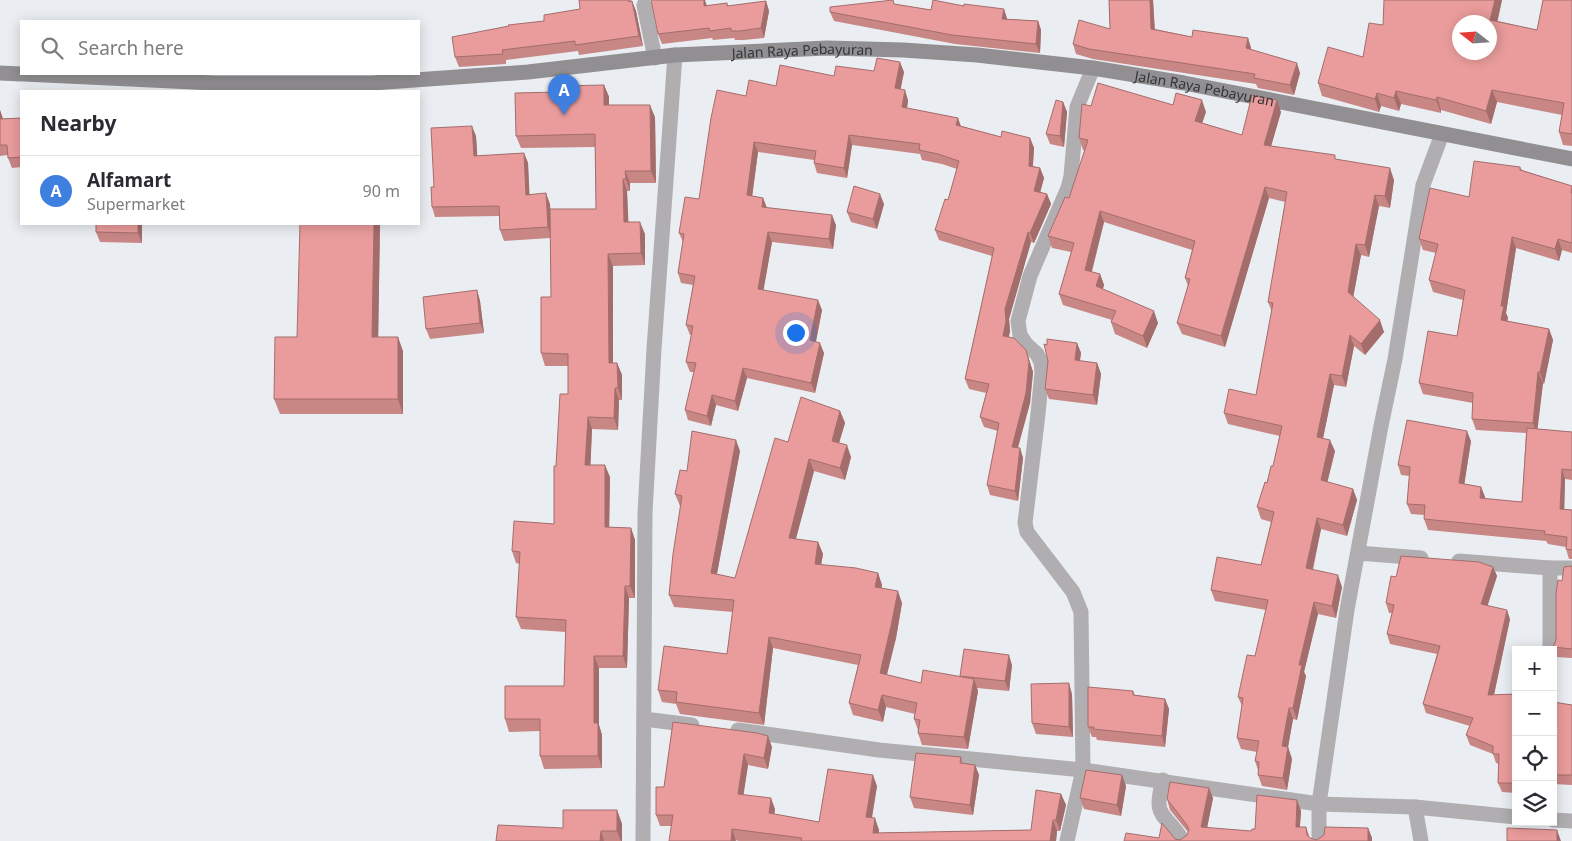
<!DOCTYPE html>
<html lang="en">
<head>
<meta charset="utf-8">
<style>
	:root { --surface:#fff; --page:#f7f7f7; --text:#2b2b33; --muted:#7c7c81; --line:#e1e1e2; --accent:#7c3aed }
	body { margin:0; font-family:"Noto Sans",sans-serif; background:var(--page); color:var(--text) }
	.controls { position:absolute; right:15px; bottom:15px; display:grid; overflow:hidden; border-radius:0px; box-shadow:0 2px 12px #0003 }
	.controls button { width:45px; height:45px; display:grid; place-items:center; padding:0; border:0; border-bottom:1px solid var(--line); background:var(--surface); color:var(--text); font:25px sans-serif }
	.compass { position:absolute; left:1452px; top:15px; width:45px; height:45px; border-radius:50%; background:var(--surface); box-shadow:0 2px 12px #0003; rotate:287deg }
	.you { position:absolute; left:795px; top:332px; width:18px; height:18px; margin:-12px; border:4px solid #fff; border-radius:50%; background:#1a73e8; box-shadow:0 0 0 8px #1a73e833 }
	.badge { display:grid; place-items:center; width:32px; height:32px; border-radius:50%; background:var(--accent); color:#fff; font-size:16px; font-weight:700 }
	.pin { position:absolute; translate:-50% -41px; filter:drop-shadow(0 1px 2px #0008) }
	.pin::after { content:''; position:absolute; top:26px; width:18px; height:15px; background:inherit; clip-path:polygon(0 0,100% 0,50% 100%) }
	.list { margin:0; padding:0; list-style:none }
	h2 { display:flex; justify-content:space-between; align-items:center; height:65px; margin:0; padding:0 20px; font-size:21px }
	h2 small { font-size:16px; font-weight:400; color:var(--muted) }
	.list li { display:grid; grid-template-columns:32px 1fr auto; gap:15px; align-items:center; box-sizing:border-box; height:70px; padding:0 20px; border-top:1px solid var(--line) }
	.list b { display:block; font-size:19px; white-space:nowrap }
	.list p { margin:0; font-size:16px; white-space:nowrap; color:var(--muted) }
	.list em { font-size:16px; font-style:normal; color:var(--muted) }
	.icon { flex:none; width:28px; height:28px; fill:none; stroke:currentColor; stroke-width:2; stroke-linecap:round; stroke-linejoin:round }
	.map { position:relative; flex:none; width:1572px; height:841px; overflow:hidden }
	.search { position:absolute; background:var(--surface); box-shadow:0 2px 12px #0003; left:20px; top:20px; width:400px; height:55px; display:flex; align-items:center; gap:12px; box-sizing:border-box; padding:0 18px; border-radius:0px; color:var(--muted); font-size:19px }
	.panel { position:absolute; background:var(--surface); box-shadow:0 2px 12px #0003; left:20px; top:90px; width:400px; height:135px; border-radius:0px }
	.map>svg:first-child { display:block }
</style>
</head>
<body>
<div class="map">
<svg width="1572" height="841" viewBox="0 0 1572 841">
	<rect width="100%" height="100%" fill="#eaeef2"/>
	<g fill="none" stroke-linecap="round" stroke-linejoin="round">
		<g stroke="#b0aeb0" stroke-width="15">
			<path d="M644,5L655,58"/>
			<path d="M1358,553L1421,558"/>
			<path d="M1459,561L1550,568"/>
			<path d="M1550,650V568H1572"/>
			<path d="M644,719L692,725"/>
			<path d="M738,730L879,750L1083,770L1319,804L1415,807L1516,817"/>
			<path d="M1163,780C1152,820 1165,811 1183,841"/>
			<path d="M1415,807L1421,841"/>
			<path d="M1553,820L1572,821"/>
			<path d="M643,841L645,513L654,349L675,55"/>
			<path d="M1067,841L1083,770L1081,612L1073,592L1027,532L1025,523L1038,414L1042,372L1041,362L1037,354L1026,344L1020,335L1018,321L1030,276L1068,188L1071,176L1077,107L1093,68"/>
			<path d="M1319,841V804L1347,610L1381,426L1395,359L1423,185L1442,134"/>
		</g>
		<g stroke="#918f92" stroke-width="15">
			<path d="M0,73L21,74"/>
			<path id="s1" d="M24,74L214,83H372L528,72L675,55L827,48L903,50L977,55L1093,68L1184,83L1572,159"/>
		</g>
	</g>
	<g fill="#c88685">
		<path d="M631,0L636,11L643,46L579,55L578,51L506,60V64L459,67L455,57L544,21Z"/>
		<path d="M1109,0H1153L1155,29L1192,37L1248,38L1251,48V50L1300,73L1294,95L1258,88L1256,84L1093,59L1076,54L1073,44L1110,29Z"/>
		<path d="M1502,0L1497,21L1537,30L1572,0V146L1563,145L1559,132L1562,115L1497,102L1491,124L1441,110V113L1401,104L1399,111L1381,106L1379,112L1322,96L1318,83L1363,57L1383,25Z"/>
		<path d="M766,1L769,11L764,38L744,40H735L734,38L713,40L712,38L662,44L658,34L706,3L707,6L727,3L728,6Z"/>
		<path d="M895,4L931,10L1007,18V19L1038,21L1041,30L1040,53L955,44L834,21L830,12Z"/>
		<path d="M874,71L904,72L900,89L908,100L907,108L958,118L961,126L1001,137L1030,138L1034,148L1033,166L1040,168L1044,178L1040,192L1047,194L1051,204L1034,243L1031,242L1009,319L1010,331L1009,337L1026,350L1033,372L1030,403L1018,448H1020L1023,458L1018,501L990,495L987,485L998,431L984,427L980,417L986,393L969,389L965,379L992,256L939,240L935,230L948,200L957,169L942,164L922,160L920,154L852,145L847,178L817,173L814,163V160L758,152L752,196L763,198L767,208L836,225L833,249L772,242L763,290L822,310L816,342L824,353L815,393L747,378L738,411L716,405L711,426L688,420L685,410L694,372H690L686,362L692,335H690L686,325L693,285L681,283L678,273L683,242L679,233L699,199L746,96L776,86L834,76Z"/>
		<path d="M604,85L609,97V105L655,117L656,183H630V191H627L628,222L645,234V265L613,266V363H617L622,375V400H619L618,430L592,429L590,465L610,477L609,527L631,528L635,540V598H629L627,668H599V725L602,735V768L544,769L540,756V731L509,732L505,719L564,686L566,632L521,629L516,617L520,564L516,563L512,551L554,524L556,466L568,394V366H545L541,353L551,297L550,238L504,241L500,230L499,216L435,217L432,207L434,187L476,136L477,156L524,153L528,163L529,194L550,204V209H596L595,147L521,148L516,136L558,92Z"/>
		<path d="M1063,102L1067,112L1064,147L1050,144L1046,134Z"/>
		<path d="M1173,105L1206,112L1202,123L1242,135L1281,112L1271,146L1337,160L1394,180L1390,208L1379,206L1369,257L1361,255L1353,297L1384,332L1365,355L1354,346L1346,387L1334,385L1323,438L1335,451L1327,482L1353,489L1357,500L1347,536L1321,529L1313,570L1342,587L1336,618L1318,614L1304,672L1306,676L1297,720L1293,719L1288,747L1292,759L1287,790L1262,786L1258,775V770L1255,761L1257,752L1241,749L1237,738L1242,706L1238,697L1255,656L1266,610L1215,601L1211,590L1261,565L1271,522L1261,519L1257,507L1273,466L1280,436L1228,424L1224,413L1256,395L1272,312L1268,302L1285,202L1269,198L1225,347L1182,334L1177,323L1188,286L1185,278L1192,250L1104,222L1092,272L1100,274L1104,285L1103,289L1158,323L1147,348L1115,334L1111,322L1112,320L1063,305L1059,294L1071,252L1052,248L1048,236L1069,198L1085,150H1083L1079,138L1091,106Z"/>
		<path d="M0,110L3,119L21,118V167L12,168L8,158V155L0,156Z"/>
		<path d="M1520,167L1522,170L1572,186V253L1562,250L1559,261L1516,248L1506,313L1508,318L1507,321L1549,329L1553,340L1544,384L1543,383L1537,429L1572,432V480L1565,479L1564,509L1572,510V559H1569L1566,549V547L1548,544L1546,541L1428,530L1424,519L1425,515L1411,514L1407,504L1410,476L1401,475L1398,465L1471,441L1464,484L1481,487L1485,497V499L1522,502L1526,433L1476,430L1472,419L1473,403L1423,394L1419,383L1457,336L1463,300L1433,292L1429,280L1436,253L1423,250L1419,239L1469,197Z"/>
		<path d="M884,204L877,229L851,222L847,212Z"/>
		<path d="M96,224H142V243L100,242L96,232Z"/>
		<path d="M380,224L378,337L403,351V414H280L274,399L297,337Z"/>
		<path d="M477,290L480,301L484,333L430,339L426,329Z"/>
		<path d="M1077,343L1081,353L1080,361L1097,363L1101,374L1097,405L1049,399L1045,389L1048,361L1047,345Z"/>
		<path d="M840,411L845,423L839,443L851,457L845,480L814,471L796,539L818,542L823,554L821,565L878,573L882,585L881,589L902,603L896,638L887,675L921,683L961,677L960,676L1012,665L1009,691L977,688L978,691L968,749L922,745L918,733V730L914,719L915,714L886,707L883,722L853,715L849,703L858,665L773,648L764,725L680,714L676,704L662,702L658,690L727,654L733,612L674,607L669,595L681,506H680L675,494L687,471L740,451L717,574L735,578L788,442Z"/>
		<path d="M1572,566V658L1556,657L1553,647L1556,640L1562,581Z"/>
		<path d="M1493,567L1497,576L1487,605L1510,619L1494,695L1516,694V793L1502,792L1498,783L1499,764L1496,763L1493,754L1470,745L1466,735L1470,726L1426,713L1423,704L1437,654L1390,644L1387,634L1392,613H1389L1386,603L1396,577Z"/>
		<path d="M1133,691L1135,695L1165,699L1169,709L1165,747L1097,740L1096,737H1092L1088,727Z"/>
		<path d="M1072,694L1073,737L1036,734L1032,723Z"/>
		<path d="M1553,702L1572,705V785L1553,784Z"/>
		<path d="M673,722L772,747L768,769L748,765L743,795L775,809L774,814L819,822L877,786L872,818L879,830V833L1031,830L1061,794L1066,805L1060,831H1057L1056,841H739L671,826H660L656,815L664,787Z"/>
		<path d="M961,757L963,763L975,765L979,775L973,815L914,808L910,797Z"/>
		<path d="M1122,775L1126,786L1121,816L1084,809L1080,798Z"/>
		<path d="M1213,798L1207,828L1251,831L1297,800L1301,811L1300,827H1306L1310,838L1316,840L1368,828L1372,838V841H1124L1159,838L1175,839L1180,840L1187,835L1188,832L1170,810L1167,799Z"/>
		<path d="M617,810L622,824V841H496L563,828Z"/>
	</g>
	<g fill="#a36d6c">
		<path d="M704,0H705L706,3L708,16L704,6Z"/>
		<path d="M1150,0H1153L1155,39L1151,29Z"/>
		<path d="M1495,0H1502L1495,33L1490,20Z"/>
		<path d="M632,1L636,11L643,46L639,36Z"/>
		<path d="M766,1L769,11L764,38L761,28Z"/>
		<path d="M1004,9L1007,18L1006,28L1002,19Z"/>
		<path d="M1038,21L1041,30L1040,53L1036,44Z"/>
		<path d="M1248,38L1251,48L1250,58L1246,48Z"/>
		<path d="M900,62L904,72L899,98L895,88Z"/>
		<path d="M1297,63L1300,73L1294,95L1290,85Z"/>
		<path d="M604,85L609,97V117L604,105Z"/>
		<path d="M905,90L908,100L906,117L902,107Z"/>
		<path d="M1492,90L1497,102L1491,124L1486,111Z"/>
		<path d="M1396,91L1401,104L1399,111L1394,98Z"/>
		<path d="M1377,93L1381,106L1379,112L1375,99Z"/>
		<path d="M1437,97L1441,110V113L1436,100Z"/>
		<path d="M1202,100L1206,112L1199,132L1195,121Z"/>
		<path d="M1277,100L1281,112L1268,157L1264,145Z"/>
		<path d="M1063,102L1067,112L1064,147L1060,136Z"/>
		<path d="M650,105L655,117L656,183L651,171Z"/>
		<path d="M0,110L3,119L4,129L0,118Z"/>
		<path d="M958,118L961,128L956,125Z"/>
		<path d="M472,126L476,136L478,166L474,156Z"/>
		<path d="M849,135L852,145L847,178L844,168Z"/>
		<path d="M1030,138L1034,148L1032,176L1029,166Z"/>
		<path d="M754,142L758,152L751,205L747,195Z"/>
		<path d="M524,153L528,163L530,205L526,195Z"/>
		<path d="M1040,168L1044,178L1038,201L1034,191Z"/>
		<path d="M1390,168L1394,180L1390,208L1385,196Z"/>
		<path d="M625,171L630,183V191L626,179Z"/>
		<path d="M623,179L627,191L629,234L624,222Z"/>
		<path d="M1265,187L1269,198L1225,347L1221,336Z"/>
		<path d="M546,193L550,204L552,238L548,227Z"/>
		<path d="M880,194L884,204L877,229L873,219Z"/>
		<path d="M1047,194L1051,204L1034,243L1030,233Z"/>
		<path d="M1375,195L1379,206L1369,257L1365,245Z"/>
		<path d="M763,198L767,208L762,207Z"/>
		<path d="M1100,211L1104,222L1089,281L1085,270Z"/>
		<path d="M832,215L836,225L833,249L829,239Z"/>
		<path d="M640,222L645,234V265L641,253Z"/>
		<path d="M138,224H142V243L138,233Z"/>
		<path d="M374,224H380L378,351L372,337Z"/>
		<path d="M768,232L772,242L762,299L758,289Z"/>
		<path d="M1028,232L1031,242L1009,319L1010,331L1006,346L1003,336L1005,309Z"/>
		<path d="M1512,237L1516,248L1506,313L1508,318L1505,331L1501,320V306Z"/>
		<path d="M1558,239L1562,250L1559,261L1555,249Z"/>
		<path d="M1356,244L1361,255L1352,304L1348,292Z"/>
		<path d="M608,254L613,266V375L609,363Z"/>
		<path d="M1100,274L1104,285L1100,297L1096,286Z"/>
		<path d="M477,290L480,301L484,333L480,323Z"/>
		<path d="M818,300L822,310L814,350L810,340Z"/>
		<path d="M1154,311L1158,323L1147,348L1143,336Z"/>
		<path d="M1380,320L1384,332L1365,355L1361,344Z"/>
		<path d="M1549,329L1553,340L1544,384L1540,372Z"/>
		<path d="M1350,335L1354,346L1346,387L1342,376Z"/>
		<path d="M398,337L403,351V414L398,399Z"/>
		<path d="M820,343L824,353L815,393L811,383Z"/>
		<path d="M1077,343L1081,353L1078,371L1075,360Z"/>
		<path d="M1026,350L1033,372L1030,403L1015,457L1012,447Z"/>
		<path d="M617,363L622,375V400L618,388Z"/>
		<path d="M1097,363L1101,374L1097,405L1093,395Z"/>
		<path d="M743,368L747,378L738,411L735,401Z"/>
		<path d="M1538,372L1543,383L1537,434L1533,423Z"/>
		<path d="M1330,374L1334,385L1321,448L1317,437Z"/>
		<path d="M615,388L619,400L618,430L614,418Z"/>
		<path d="M712,395L716,405L711,426L707,416Z"/>
		<path d="M840,411L845,423L836,453L832,441Z"/>
		<path d="M588,417L592,429L590,478L585,465Z"/>
		<path d="M1467,431L1471,441L1463,493L1459,483Z"/>
		<path d="M736,440L740,451L715,584L711,573Z"/>
		<path d="M1330,440L1335,451L1325,492L1321,480Z"/>
		<path d="M847,445L851,457L845,480L840,468Z"/>
		<path d="M1020,448L1023,458L1018,501L1015,491Z"/>
		<path d="M809,459L814,471L793,549L789,538Z"/>
		<path d="M605,465L610,477L609,539L605,527Z"/>
		<path d="M1562,469L1565,479L1564,519L1560,509Z"/>
		<path d="M1481,487L1485,497L1483,508L1480,498Z"/>
		<path d="M1353,489L1357,500L1347,536L1343,525Z"/>
		<path d="M1317,518L1321,529L1310,580L1306,568Z"/>
		<path d="M631,528L635,540V598L630,586Z"/>
		<path d="M818,542L823,554L819,576L815,564Z"/>
		<path d="M1493,567L1497,576L1485,614L1481,604Z"/>
		<path d="M878,573L882,585L879,599L875,587Z"/>
		<path d="M1338,575L1342,587L1336,618L1332,606Z"/>
		<path d="M625,586L629,598L627,668L623,656Z"/>
		<path d="M898,591L902,603L896,638L884,685L880,673Z"/>
		<path d="M1314,602L1318,614L1304,672L1306,676L1297,720L1293,708L1299,665Z"/>
		<path d="M1507,610L1510,619L1492,704L1488,695Z"/>
		<path d="M769,637L773,648L764,725L759,713Z"/>
		<path d="M1009,655L1012,665L1009,691L1005,681Z"/>
		<path d="M594,656L599,668V725L602,735V768L598,756L594,723Z"/>
		<path d="M974,679L978,691L968,749L964,737Z"/>
		<path d="M1069,683L1072,694L1073,737L1069,727Z"/>
		<path d="M882,695L886,707L883,722L878,710Z"/>
		<path d="M1165,699L1169,709L1165,747L1162,736Z"/>
		<path d="M1289,708L1293,719L1288,747L1292,759L1287,790L1283,778L1282,746Z"/>
		<path d="M768,736L772,747L768,769L764,758Z"/>
		<path d="M744,754L748,765L742,805L738,794Z"/>
		<path d="M975,765L979,775L973,815L970,805Z"/>
		<path d="M873,775L877,786L870,828L866,817Z"/>
		<path d="M1122,775L1126,786L1121,816L1117,805Z"/>
		<path d="M1209,788L1213,798L1205,838L1201,827Z"/>
		<path d="M1061,794L1066,805L1060,831L1056,820Z"/>
		<path d="M771,798L775,809L773,825L769,813Z"/>
		<path d="M1297,800L1301,811L1299,837L1296,827Z"/>
		<path d="M617,810L622,824V841H621L617,831Z"/>
		<path d="M875,818L879,830L877,841L873,833Z"/>
		<path d="M1053,820L1057,831L1056,841H1050Z"/>
		<path d="M1368,828L1372,838V841H1368Z"/>
		<path d="M732,829L736,841H731Z"/>
		<path d="M1557,830L1561,841H1557Z"/>
		<path d="M601,831L604,841H600Z"/>
	</g>
	<g fill="#e99c9b" stroke="#a36d6c" fill-rule="evenodd">
		<path d="M579,0H629V2L632,1L639,36L575,45V41L502,50L503,54L455,57L452,37L509,26L508,25L544,21V15L580,9Z"/>
		<path d="M651,0H704V6L727,3V6L766,1L761,28L740,31H731V28L710,31L709,28L658,34Z"/>
		<path d="M893,0L894,4L931,10L933,0L964,6V4L1004,9L1002,19L1038,21L1036,44L952,35L830,12V7Z"/>
		<path d="M1109,0H1150L1151,29L1192,37L1193,30L1248,38L1246,48L1297,63L1290,85L1254,78L1255,74L1089,49L1073,44L1079,20L1110,29Z"/>
		<path d="M1384,0H1495L1490,20L1537,30L1543,0H1572V134L1559,132L1564,103L1492,90L1486,111L1437,97L1436,100L1396,91L1394,98L1377,93L1375,99L1318,83L1328,47L1363,57L1369,23L1383,25ZM1460,22H1490V52H1460Z"/>
		<path d="M877,58L900,62L895,88L905,90L902,107L958,118L956,125L1001,137L1002,131L1030,138L1029,166L1040,168L1034,191L1047,194L1030,233L1028,232L1005,309L1006,321L1003,336L1014,338L1026,350L1029,362L1026,393L1012,447L1020,448L1015,491L987,485L999,423L980,417L989,384L965,379L994,248L935,230L945,199L948,200L959,161L938,154L919,150L920,144L849,135L844,168L814,163L816,151L754,142L747,195L763,198L762,207L832,215L829,239L768,232L758,289L818,300L810,340L820,343L811,383L743,368L735,401L712,395L707,416L685,410L696,363L686,362L693,326L686,325L695,276L678,273L684,234L679,233L685,197L699,199L711,118L717,90L746,96L749,80L776,86L780,65L834,76L836,66L874,71Z"/>
		<path d="M1098,83L1173,105L1176,93L1202,100L1195,121L1242,135L1252,95L1277,100L1264,145L1335,155V159L1390,168L1385,196L1375,195L1365,245L1356,244L1348,292L1380,320L1361,344L1350,335L1342,376L1330,374L1317,437L1330,440L1321,480L1353,489L1343,525L1317,518L1306,568L1338,575L1332,606L1314,602L1299,665H1302L1293,708H1289L1282,746L1288,747L1283,778L1258,775L1259,762L1255,761L1259,741L1237,738L1243,698L1238,697L1247,655L1255,656L1268,600L1211,590L1217,557L1261,565L1274,512L1257,507L1265,482L1267,483L1271,466H1273L1282,426L1224,413L1229,389L1256,395L1273,303L1268,302L1287,192L1265,187L1221,336L1177,323L1190,279L1185,278L1195,241L1100,211L1085,270L1100,274L1096,286L1154,311L1143,336L1111,322L1116,311L1059,294L1074,243L1048,236L1065,197L1069,198L1088,140L1079,138L1082,104L1091,106Z"/>
		<path d="M604,85V105H650L651,171H625L626,179H623L624,222H640L641,253L608,254L609,363H617L618,388H615L614,418L588,417L585,465H605V527L631,528L630,586H625L623,656H594V723H598V756H540V719H505V686H564L566,620L516,617L520,552L512,551L514,521L554,524V466H556L560,394H568V354L541,353V297H551L550,209H596L595,134L516,136L515,93L558,92V86Z"/>
		<path d="M1056,100L1063,102L1060,136L1046,134Z"/>
		<path d="M0,113V119L21,118V157L8,158L7,145H0Z"/>
		<path d="M472,126L474,156L524,153L526,195L546,193L548,227L500,230L499,206L432,207L431,187H434L431,128Z"/>
		<path d="M1474,161L1520,167V170L1572,186L1571,193H1572V243L1558,239L1555,249L1512,237L1501,306H1504L1501,320L1549,329L1540,372H1538L1533,423L1472,419L1473,393L1419,383L1428,331L1457,336L1465,290L1429,280L1438,244L1419,239L1430,188L1469,197Z"/>
		<path d="M854,186L880,194L873,219L847,212Z"/>
		<path d="M96,224H138V233L96,232Z"/>
		<path d="M300,224H374L372,337H398V399H274L275,337H297Z"/>
		<path d="M477,290L480,323L426,329L423,297Z"/>
		<path d="M1047,339L1077,343L1075,360L1097,363L1093,395L1045,389L1048,361L1044,344L1047,345Z"/>
		<path d="M801,397L840,411L832,441L847,445L840,468L809,459L789,538L818,542L815,564L856,568L878,573L875,587L898,591L891,626L880,673L921,683L923,670L974,679L964,737L918,733L920,720L914,719L917,703L882,695L878,710L849,703L861,655L769,637L759,713L676,702L677,692L658,690L664,646L727,654L734,600L669,595L673,554L682,496L675,494L680,470L687,471L692,431L736,440L711,573L735,578L775,438L788,442Z"/>
		<path d="M1407,420L1467,431L1459,483L1481,487L1480,498L1522,502L1527,428L1572,432V470L1562,469L1560,509L1572,510V550L1566,549L1567,537L1544,534L1545,531L1424,519L1425,505L1407,504L1410,467L1398,465Z"/>
		<path d="M1401,556L1479,562L1493,567L1481,604L1507,610L1488,695L1516,694V783H1498L1499,754H1493V746L1466,735L1473,718L1423,704L1440,646L1387,634L1394,605L1386,603L1391,576L1396,577Z"/>
		<path d="M1572,566V649L1553,647L1556,640V593L1558,580L1562,581L1564,567Z"/>
		<path d="M964,649L1009,655L1005,681L960,676Z"/>
		<path d="M1069,683V727L1032,723L1031,684Z"/>
		<path d="M1088,687L1133,691V695L1165,699L1162,736L1093,729L1094,727H1088Z"/>
		<path d="M1553,702L1572,705V775H1553Z"/>
		<path d="M673,722L757,733L768,736L764,758L744,754L738,794L771,798L769,813L819,822L828,769L873,775L866,817L875,818L873,833L1031,830L1036,790L1061,794L1056,820H1053L1050,841H801L802,838L732,829L731,841H669L673,815H656V787H664Z"/>
		<path d="M916,753L961,757L960,763L975,765L970,805L910,797Z"/>
		<path d="M1086,770L1122,775L1117,805L1080,798Z"/>
		<path d="M1170,782L1209,788L1201,827L1251,831L1252,829H1255L1257,795L1297,800L1296,827H1306L1307,835L1310,838L1316,840L1320,838L1324,835L1325,827L1368,828V841H1124L1126,833L1159,838L1162,823L1175,839L1180,840L1187,835L1189,830L1187,825L1167,799Z"/>
		<path d="M563,810H617V831H601L600,841H496L498,825L563,828Z"/>
		<path d="M1507,828L1557,830V841H1507Z"/>
	</g>
	<g text-anchor="middle" dominant-baseline="central" stroke-width="4" stroke-linejoin="round" paint-order="stroke">
		<g font-size="14" fill="#333536" stroke="#f7fbff">
			<text stroke="none"><textPath href="#s1" startOffset="780">Jalan Raya Pebayuran</textPath></text>
			<text stroke="none"><textPath href="#s1" startOffset="1185">Jalan Raya Pebayuran</textPath></text>
		</g>
	</g>
</svg>
<div class="controls">
<button>+</button>
<button>−</button>
<button><svg class="icon" aria-label="locate" viewBox="0 0 24 24"><circle cx="12" cy="12" r="6"/><path d="M12 2v4M12 18v4M2 12h4M18 12h4"/></svg></button>
<button><svg class="icon" aria-label="layers" viewBox="0 0 24 24"><path d="M12 4l9 5-9 5-9-5zM3 14l9 5 9-5"/></svg></button>
</div>
<svg class="compass" viewBox="-18 -18 36 36"><path d="M0-13l5 13h-10z" fill="#e53935"/><path d="M0 13l5-13h-10z" fill="#7c7c81"/></svg>
<div class="you"></div>
<div class="pin badge" style="left:564px;top:115px;background:#3f7fe0">A</div>
<div class="search"><svg class="icon" aria-label="search" viewBox="0 0 24 24"><circle cx="10" cy="10" r="6"/><path d="M15 15l6 6"/></svg>Search here</div>
<section class="panel">
<h2>Nearby<small></small></h2>
<ul class="list">
<li><span class="badge" style="background:#3f7fe0">A</span><div><b>Alfamart</b><p>Supermarket</p></div><em>90 m</em></li>
</ul>
</section>
</div>
</body>
</html>
